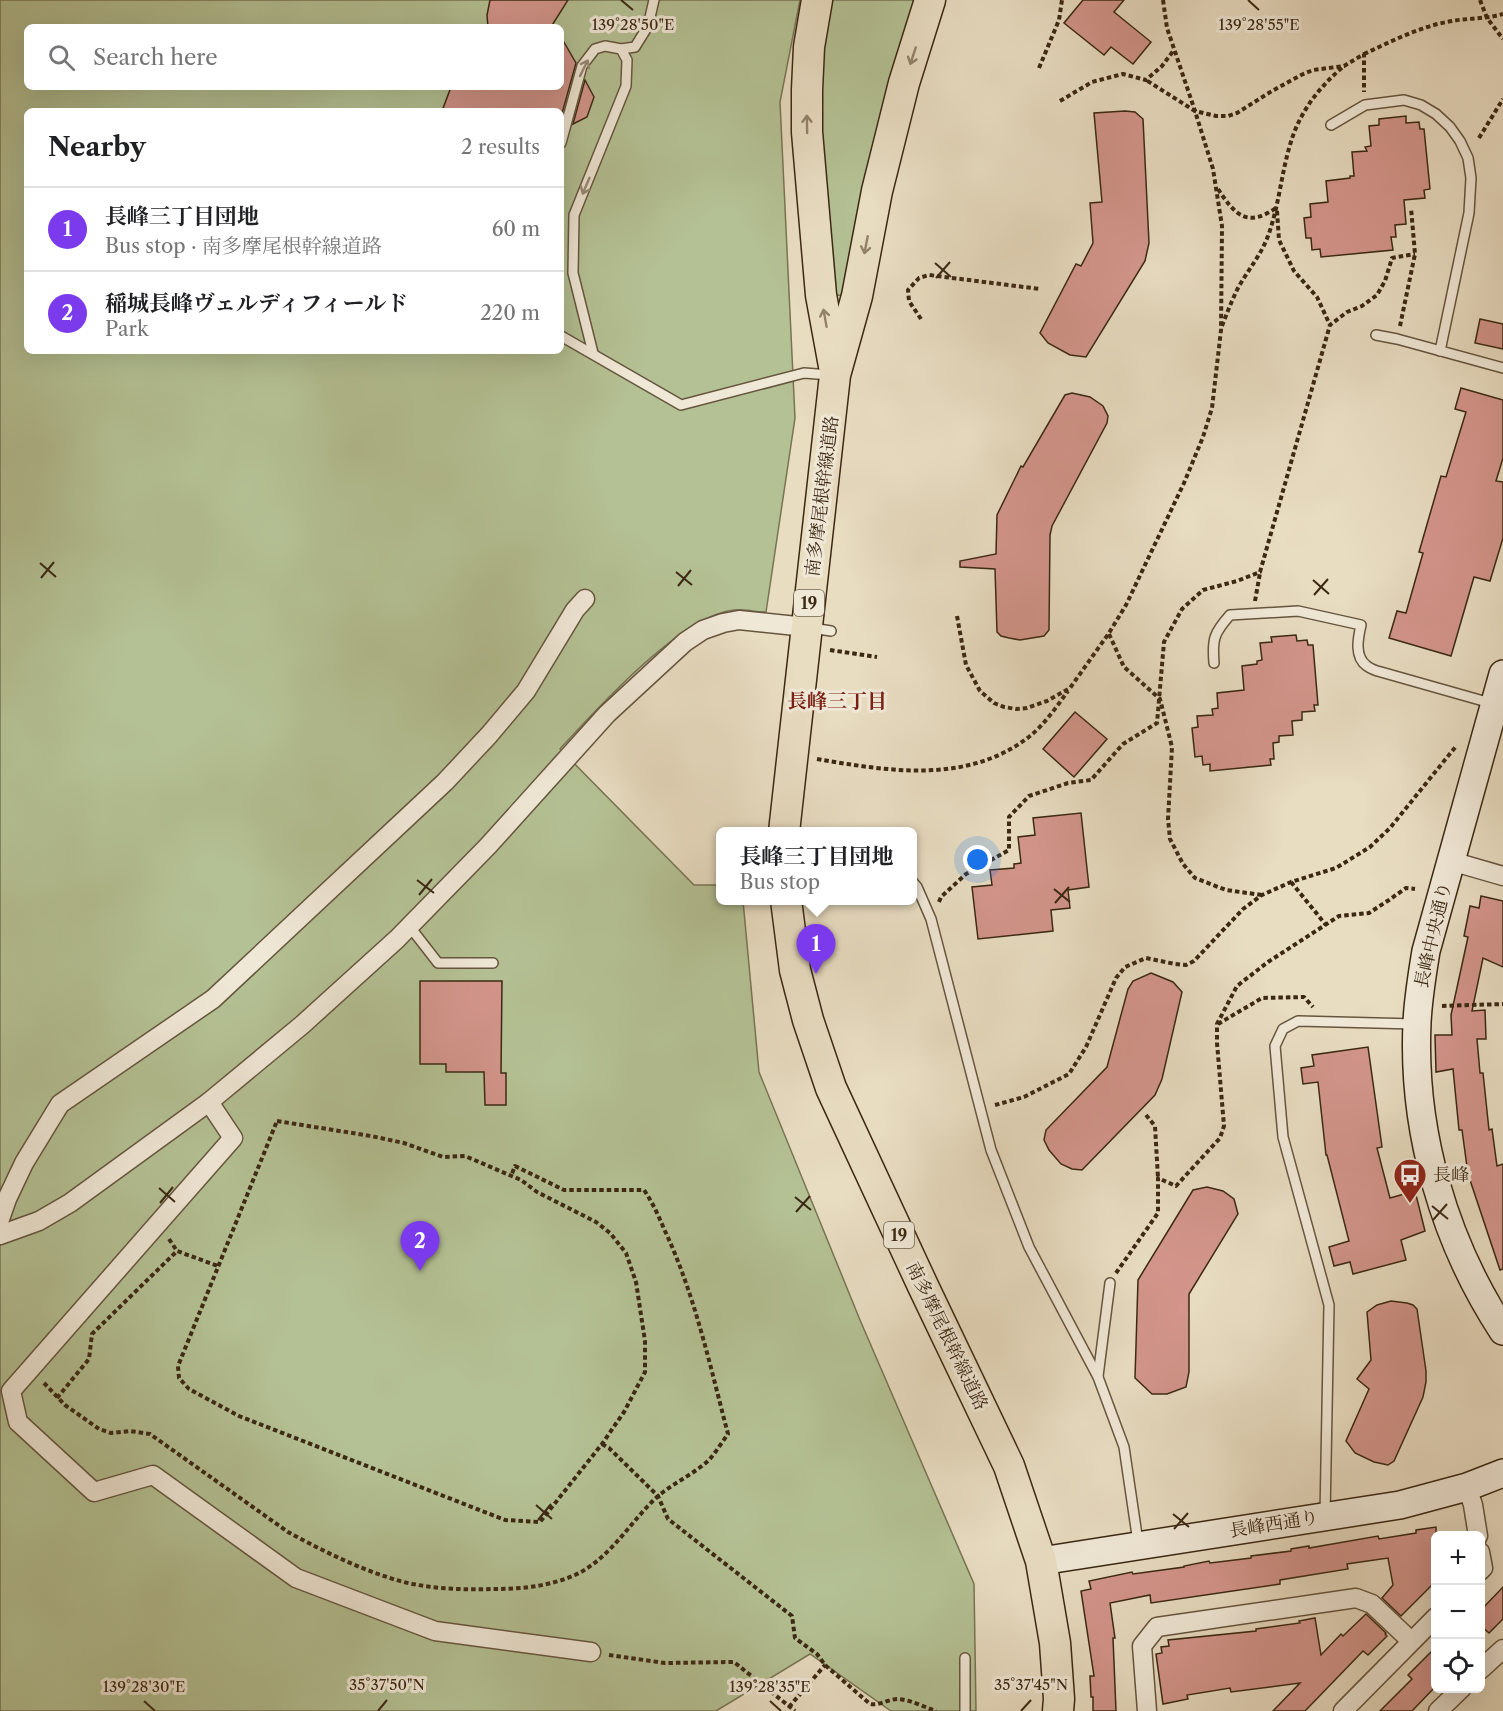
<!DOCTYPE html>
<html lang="en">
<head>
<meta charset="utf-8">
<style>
	:root { --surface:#fff; --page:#f6f6f6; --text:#202124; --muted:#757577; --line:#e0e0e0; --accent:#7c3aed }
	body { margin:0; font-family:"Libre Caslon Text","Noto Serif JP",serif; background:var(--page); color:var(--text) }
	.controls { position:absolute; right:18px; bottom:18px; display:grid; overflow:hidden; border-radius:9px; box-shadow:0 6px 24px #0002 }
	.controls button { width:54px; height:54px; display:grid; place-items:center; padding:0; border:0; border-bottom:2px solid var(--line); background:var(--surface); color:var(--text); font:30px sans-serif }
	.you { position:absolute; left:978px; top:860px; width:21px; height:21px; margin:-15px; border:4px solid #fff; border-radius:50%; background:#1a73e8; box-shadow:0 0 0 9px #1a73e833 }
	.badge { display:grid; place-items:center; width:39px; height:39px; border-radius:50%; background:var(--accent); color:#fff; font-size:20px; font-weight:700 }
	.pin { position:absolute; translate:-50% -50px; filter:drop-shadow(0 2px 3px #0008) }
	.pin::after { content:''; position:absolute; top:32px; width:21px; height:18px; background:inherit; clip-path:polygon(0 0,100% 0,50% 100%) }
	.popup { position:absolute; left:716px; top:827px; width:201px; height:78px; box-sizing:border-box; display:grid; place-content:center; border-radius:9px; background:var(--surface); filter:drop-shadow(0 2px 4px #0005); font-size:20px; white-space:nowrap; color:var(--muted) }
	.popup b { font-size:22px; color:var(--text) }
	.popup::after { content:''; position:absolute; left:50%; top:100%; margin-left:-12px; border:12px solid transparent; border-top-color:var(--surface) }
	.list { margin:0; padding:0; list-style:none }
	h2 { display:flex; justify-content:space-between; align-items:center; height:78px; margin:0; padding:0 24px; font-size:26px }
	h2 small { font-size:20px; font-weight:400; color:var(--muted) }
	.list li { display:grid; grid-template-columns:39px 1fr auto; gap:18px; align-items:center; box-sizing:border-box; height:84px; padding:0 24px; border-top:2px solid var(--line) }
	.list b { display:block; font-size:22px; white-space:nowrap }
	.list p { margin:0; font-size:20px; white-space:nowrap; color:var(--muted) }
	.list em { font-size:20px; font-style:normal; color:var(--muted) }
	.icon { flex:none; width:33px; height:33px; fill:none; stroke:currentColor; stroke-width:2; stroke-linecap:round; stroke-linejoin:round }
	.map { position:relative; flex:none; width:1503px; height:1711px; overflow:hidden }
	.search { position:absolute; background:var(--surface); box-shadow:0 6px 24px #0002; left:24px; top:24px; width:540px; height:66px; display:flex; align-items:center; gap:15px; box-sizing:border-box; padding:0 21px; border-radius:9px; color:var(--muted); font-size:22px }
	.panel { position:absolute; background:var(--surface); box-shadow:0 6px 24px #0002; left:24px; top:108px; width:540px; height:246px; border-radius:9px }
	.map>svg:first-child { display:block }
</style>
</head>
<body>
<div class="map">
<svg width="1503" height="1711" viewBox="0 0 1503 1711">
	<rect width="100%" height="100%" fill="#e8dcc1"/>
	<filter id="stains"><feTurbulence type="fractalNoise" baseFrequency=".00333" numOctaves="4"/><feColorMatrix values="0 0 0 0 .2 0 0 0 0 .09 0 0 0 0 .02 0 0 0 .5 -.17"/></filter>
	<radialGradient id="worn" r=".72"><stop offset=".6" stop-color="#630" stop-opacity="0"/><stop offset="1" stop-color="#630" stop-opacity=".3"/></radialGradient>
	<g fill="#b4c194" stroke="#787454" stroke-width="1.5" fill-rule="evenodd">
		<path d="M0,0H800L780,102L795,418L766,612C756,612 744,609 734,610C681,615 596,710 560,749L694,885H720V900L743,901L759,1072L860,1320L974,1584L976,1711H891L810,1654L716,1711H0ZM27,27H561V87H27ZM27,111H561V351H27Z"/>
		<path d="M827,0H921L849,297L831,294L818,78Z"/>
	</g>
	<g fill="#d3958b" stroke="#3b2813" stroke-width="1.5">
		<path d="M490,0H568L551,27H488L487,15Z"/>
		<path d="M1083,0H1124L1114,12L1151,42L1133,64L1111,47L1104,55L1064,23Z"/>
		<path d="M561,37L576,63L561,117V111H442L451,87H561Z"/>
		<path d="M585,80L594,97L587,117L573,124Z"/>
		<path d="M1125,111L1135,112L1143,119L1149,243L1145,261L1086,357L1070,355L1048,343L1040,333L1076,264L1081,266L1093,243L1090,203L1102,202L1094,113Z"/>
		<path d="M1406,116V123L1419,122L1420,129H1424L1430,189L1424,190L1425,198L1404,200L1406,224L1395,225L1396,237H1391L1393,250L1321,257L1320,249L1312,250L1311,238H1306L1304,218L1311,217L1310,204L1328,202L1326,181L1350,178V176H1354L1352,152L1367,151L1365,147L1371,146L1369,126L1379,125V119Z"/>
		<path d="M1480,319L1503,324V349L1475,343Z"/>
		<path d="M1461,388L1503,400V458L1496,481L1503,482V538L1490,581L1474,577L1451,656L1389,638L1397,611L1406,613L1423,553L1419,552L1441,476L1446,477L1466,412L1455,409Z"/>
		<path d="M1072,393L1090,397L1103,406L1108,416L1107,423L1052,526L1050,535L1049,630L1044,636L1020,640L1009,638L1001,636L997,632L995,569L960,567V561L996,554L997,515L1021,466L1023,467L1065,395Z"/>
		<path d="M1296,635L1297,641L1307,640L1308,645H1313L1318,705H1314L1315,711L1302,712V720L1292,721L1293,735L1279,736V742L1273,743L1274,759H1270L1271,765L1210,771V764L1203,765L1202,756L1195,757L1192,728L1198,727L1197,716L1213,715L1212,709L1218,708L1217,693L1244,690L1242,666L1257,664V661L1262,660L1260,643L1272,642L1271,637Z"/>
		<path d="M1075,712L1107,739L1074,777L1043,749Z"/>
		<path d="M1081,813L1089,887L1068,890L1070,908L1051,910L1053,931L978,939L972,887L992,885L990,870L1014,868V864L1021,863L1018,837L1035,835L1033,818Z"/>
		<path d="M1481,896L1503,901V967L1483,958L1472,1011L1485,1010L1486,1039H1477L1480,1073H1483L1489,1130L1492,1129L1497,1166L1503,1164V1269L1500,1270L1468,1174L1462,1130H1459L1453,1069L1436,1072L1435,1035H1452L1451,1015L1468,937L1464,936L1470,906L1479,908Z"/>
		<path d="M1151,973L1173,982L1182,992L1162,1079L1155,1095L1082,1170L1072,1169L1061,1164L1049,1150L1044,1140L1046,1130L1107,1067L1128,989L1133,981Z"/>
		<path d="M420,981H502L501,1073H506V1105H485L484,1072H446V1064H420Z"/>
		<path d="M1368,1047L1382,1147L1377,1148L1390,1198L1415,1191L1425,1231L1401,1240L1406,1260L1353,1274L1350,1262L1334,1266L1329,1247L1349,1241L1327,1155H1326L1318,1082L1303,1084L1301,1068L1314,1066L1312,1055Z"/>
		<path d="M1207,1187L1223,1191L1234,1199L1238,1214L1189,1294V1372L1186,1387L1167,1394H1152L1135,1378L1138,1280L1193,1190Z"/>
		<path d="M1391,1301L1407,1303L1413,1305L1417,1309L1426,1371V1382L1423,1397L1394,1461L1388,1465L1374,1462L1355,1453L1346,1441L1369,1389L1357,1379L1371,1360L1367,1312L1377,1305Z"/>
		<path d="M1436,1527V1581L1401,1616L1382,1598L1393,1585L1388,1558L1347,1564L1348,1569L1280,1580V1584L1151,1603L1150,1595L1110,1603L1115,1638H1113L1116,1711H1093V1697H1091L1090,1676H1094L1081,1591L1091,1589L1089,1581L1132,1572L1133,1574L1184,1567V1566L1209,1561L1210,1563L1251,1558V1556L1291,1551V1549L1309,1546V1548L1378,1536L1379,1539L1416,1533V1530Z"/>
		<path d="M1503,1587V1619L1489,1633L1480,1625V1611Z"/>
		<path d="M1366,1614L1386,1633L1385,1634L1387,1636L1368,1655L1363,1651L1305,1711H1273L1300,1683L1231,1692L1230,1688L1187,1695L1188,1699L1163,1704L1156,1654L1162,1653L1161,1647L1169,1646L1168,1640L1256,1631V1629L1300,1623L1299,1621L1315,1618L1321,1655L1341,1634L1343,1636Z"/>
		<path d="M1436,1647V1686L1412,1711H1380L1412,1679L1408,1675Z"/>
	</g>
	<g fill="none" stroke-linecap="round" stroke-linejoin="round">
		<defs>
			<g id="lane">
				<path d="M621,49L635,47L648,26L654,0"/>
				<path d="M1331,125L1365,105L1404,100L1421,105L1436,114L1450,127L1460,141L1468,158L1471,178L1469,213L1440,351"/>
				<path d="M561,143L582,66L595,49L605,46L621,49L627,60L626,86L574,215L573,273L593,353"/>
				<path d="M1376,335L1397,339L1503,368"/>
				<path d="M561,336L681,405L804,373L830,375"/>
				<path d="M812,628L831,631"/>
				<path d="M1214,663C1212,639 1214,633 1230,615L1298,611L1361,625C1358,638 1354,657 1367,666C1371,669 1377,671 1381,672L1494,704"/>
				<path d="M912,881L917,887L931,919L991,1150L1029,1247L1098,1377L1124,1447L1138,1542"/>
				<path d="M410,927L438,963H493"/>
				<path d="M1098,1376L1110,1283"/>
				<path d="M1325,1515L1329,1305L1283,1137L1275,1046L1283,1029L1298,1021L1415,1024"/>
				<path d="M965,1658V1711"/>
			</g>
			<g id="street">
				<path d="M1451,861L1503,876"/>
				<path d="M209,1102L233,1138L11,1391L18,1422L94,1492L153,1475L296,1578L435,1631L591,1652"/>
				<path d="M0,1219L7,1199L24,1163L60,1104L213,999L445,782L489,735L526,691L575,610L585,599"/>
				<path d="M0,1235L39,1221L70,1203L209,1102L302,1025L397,939L488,846L607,714L685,642L703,630L723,623L739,620L806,627"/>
				<path d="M1467,1487L1473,1505L1478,1536"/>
				<path d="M1480,1552L1483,1568L1480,1571"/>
				<path d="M1480,1670L1503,1649"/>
				<path d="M1147,1711L1142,1646L1157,1627L1356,1598L1372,1604L1411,1641"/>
				<path d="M1343,1711L1436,1617"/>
				<path d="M1438,1711L1462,1688"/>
			</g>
			<g id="secondary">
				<path d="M1503,674L1426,951C1422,975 1418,999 1417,1023C1412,1131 1444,1241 1503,1331"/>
				<path d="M1041,1561L1400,1505L1467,1487L1503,1473"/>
			</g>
			<g id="primary">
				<path d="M817,0L809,47L807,90V132L821,295L834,366"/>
				<path d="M784,832L835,375L857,296L877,191L904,83L930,0"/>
				<path d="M786,900L795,970L808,1020L831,1088L923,1286L1009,1466L1041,1561L1055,1643L1059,1699L1058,1711"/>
			</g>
		</defs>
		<use href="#lane" stroke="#66553e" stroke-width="12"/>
		<use href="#street" stroke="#66553e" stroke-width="21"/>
		<use href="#secondary" stroke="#3b2813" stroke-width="30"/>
		<use href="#primary" stroke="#3b2813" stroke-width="33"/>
		<g stroke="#3b2813" stroke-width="4" stroke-dasharray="4.5 3" stroke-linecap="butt">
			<path d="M1163,0L1167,28L1195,111L1216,116H1228L1237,113L1272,91L1301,75L1313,70L1344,66L1364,54V92"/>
			<path d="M1480,0L1487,18L1503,39"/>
			<path d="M1364,54C1392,41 1421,26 1452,21C1469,18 1486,19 1503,14"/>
			<path d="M1039,68L1059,20L1062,0"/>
			<path d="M1060,101L1092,82L1123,74L1146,80L1162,66L1174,50"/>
			<path d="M1479,138L1503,99"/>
			<path d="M1218,189C1235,215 1247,228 1276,208"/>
			<path d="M1277,211L1279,240L1294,271L1317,297L1330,325"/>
			<path d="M921,319L909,301L908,290L919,278L929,275L1040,289"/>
			<path d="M1222,326C1227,313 1232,300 1238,288C1248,270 1261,255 1268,236C1279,206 1281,175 1290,145C1299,113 1318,88 1344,66"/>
			<path d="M1400,326L1415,254L1411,208"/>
			<path d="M1255,601L1260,573"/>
			<path d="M957,616L966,665L980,691L994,703L1004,707L1016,709L1027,708L1047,701L1070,688L1109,633L1126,605L1184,483L1203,437L1212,408L1221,330L1222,226L1213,169L1195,111L1146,80"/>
			<path d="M1109,634L1124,667L1160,699L1172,747L1168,819L1170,839L1183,864L1195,878L1226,890L1262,895"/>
			<path d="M830,650L877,657"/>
			<path d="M817,759C888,771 968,785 1030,736C1045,724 1057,706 1068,691"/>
			<path d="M1291,882L1326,925"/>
			<path d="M939,902L941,897L966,874L1009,850V817L1029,796L1068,783L1091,780L1123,744L1157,723L1164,642L1182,609L1203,590L1237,581L1260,572L1330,325L1347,312L1362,306L1377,295L1385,281L1392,258L1415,254"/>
			<path d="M1442,1006L1503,1004"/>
			<path d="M1218,1024L1262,998L1304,997L1313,1007"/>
			<path d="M995,1105L1024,1097L1069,1074L1086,1047L1116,978L1125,967L1146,958L1175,964L1186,965L1194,961L1243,909L1262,895L1291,882L1336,868L1370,847L1390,828L1457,745"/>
			<path d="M1146,1115L1155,1126L1158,1178"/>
			<path d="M277,1121L371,1136L404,1143L443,1157L465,1156L521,1180L537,1192L596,1222L610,1233L626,1253L636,1282L645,1341V1372L624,1412L602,1444L540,1522L505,1520L239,1416L189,1389L179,1378L178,1366Z"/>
			<path d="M169,1239L177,1251"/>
			<path d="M1116,1273L1158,1213V1178L1176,1186L1220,1138L1224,1126L1217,1043V1024L1237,986L1268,962L1339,916L1369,913L1389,900L1406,888L1415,889"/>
			<path d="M44,1383L65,1405L99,1429L111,1433L130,1431L150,1434L288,1532C319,1549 353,1566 387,1577C421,1589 459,1590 495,1589C522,1589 550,1586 575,1575C610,1559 630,1522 657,1497C673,1483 694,1474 709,1460C716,1452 722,1442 728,1434C710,1366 695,1295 665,1231C659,1217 653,1203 644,1190H564L515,1166L511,1176"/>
			<path d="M57,1398L89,1359L92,1334L177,1251L218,1266"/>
			<path d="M602,1444L609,1448L658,1496L668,1519L792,1616L795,1638L817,1654L825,1665L870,1704C879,1706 888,1699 898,1699C911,1700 924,1707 936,1711"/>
			<path d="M609,1655L665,1663L734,1662L795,1711"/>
			<path d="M789,1707L825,1665"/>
		</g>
		<use href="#lane" stroke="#f0e8d7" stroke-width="9"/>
		<use href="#street" stroke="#f0e8d7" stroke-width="18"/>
		<use href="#secondary" stroke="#f0e8d7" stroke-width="27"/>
		<use href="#primary" stroke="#e8dcc1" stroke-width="30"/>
	</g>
	<defs><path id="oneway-shaft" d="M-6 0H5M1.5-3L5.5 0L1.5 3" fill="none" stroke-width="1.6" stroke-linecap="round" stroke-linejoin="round" transform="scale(1.5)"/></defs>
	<g stroke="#92826a">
		<use href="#oneway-shaft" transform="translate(913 56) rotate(108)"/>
		<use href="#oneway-shaft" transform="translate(807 124) rotate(-91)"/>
		<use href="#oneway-shaft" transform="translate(866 245) rotate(101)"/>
		<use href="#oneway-shaft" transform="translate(825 318) rotate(-100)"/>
	</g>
	<g stroke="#968875">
		<use href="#oneway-shaft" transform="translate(584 68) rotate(-64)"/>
		<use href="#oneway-shaft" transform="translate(586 186) rotate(113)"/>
	</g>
	<path fill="none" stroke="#3b2813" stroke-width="2" d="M621,0L633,10M1248,0L1259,10M935,263L951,277M936,278L950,262M40,563L56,577M676,572L692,585M41,578L54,562M1313,580L1329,594M678,586L691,570M1314,595L1328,579M417,880L434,893M1054,889L1070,902M419,895L432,879M1055,903L1069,887M159,1188L175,1202M795,1197L811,1210M160,1203L173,1187M1432,1206L1448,1219M796,1212L810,1196M1433,1220L1447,1204M536,1505L552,1519M1173,1514L1189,1527M538,1520L551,1504M1174,1529L1188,1513M144,1701L155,1711M770,1701L781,1711M378,1711L387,1700M1021,1711L1031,1700"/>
	<defs>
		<symbol id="bus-pin" viewBox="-11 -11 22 30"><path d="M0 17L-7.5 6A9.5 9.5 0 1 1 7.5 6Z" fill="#8f2418" stroke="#f0e8d7"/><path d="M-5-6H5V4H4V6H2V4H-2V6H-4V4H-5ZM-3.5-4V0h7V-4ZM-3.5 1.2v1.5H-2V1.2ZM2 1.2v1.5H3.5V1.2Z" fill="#fff"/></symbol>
	</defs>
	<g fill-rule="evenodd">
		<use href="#bus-pin" x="1391" y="1156" width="38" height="52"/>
	</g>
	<g text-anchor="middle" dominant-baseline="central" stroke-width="6" stroke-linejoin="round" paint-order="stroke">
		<g fill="#f0e8d7" stroke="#71624e" stroke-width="1.5">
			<rect x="794" y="590" width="30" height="26" rx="4.5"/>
			<rect x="884" y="1222" width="30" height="26" rx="4.5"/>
		</g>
		<g font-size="16" font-weight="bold" fill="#3b2813">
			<text x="809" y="603">19</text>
			<text x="899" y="1235">19</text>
		</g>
		<g font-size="18" fill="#3b2813" stroke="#f0e8d7">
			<text transform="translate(822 496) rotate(-83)">南多摩尾根幹線道路</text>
			<text transform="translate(1433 935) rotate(-77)">長峰中央通り</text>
			<text transform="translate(947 1336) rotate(64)">南多摩尾根幹線道路</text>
			<text transform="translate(1274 1524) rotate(-9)">長峰西通り</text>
		</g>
		<g font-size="18" fill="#3b2813" stroke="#f0e8d7" text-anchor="start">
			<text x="1433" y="1175">長峰</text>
		</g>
		<g font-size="20" font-weight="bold" fill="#7a1f14" stroke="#f0e8d7">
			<text x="837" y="701">長峰三丁目</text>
		</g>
	</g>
	<g font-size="15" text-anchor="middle" fill="#3b2813" stroke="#f0e8d7" stroke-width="6" stroke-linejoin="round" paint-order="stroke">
		<text x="1259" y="30">139°28'55"E</text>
		<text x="633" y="30">139°28'50"E</text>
		<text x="387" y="1690">35°37'50"N</text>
		<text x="1031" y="1690">35°37'45"N</text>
		<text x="144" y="1692">139°28'30"E</text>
		<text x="770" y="1692">139°28'35"E</text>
	</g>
	<rect width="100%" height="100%" filter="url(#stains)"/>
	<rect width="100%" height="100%" fill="url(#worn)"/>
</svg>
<div class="controls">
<button>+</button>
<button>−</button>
<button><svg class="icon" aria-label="locate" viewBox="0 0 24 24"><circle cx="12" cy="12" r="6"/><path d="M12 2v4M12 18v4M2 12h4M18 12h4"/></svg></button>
</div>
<div class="you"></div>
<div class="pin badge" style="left:816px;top:974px">1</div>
<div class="popup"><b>長峰三丁目団地</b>Bus stop</div>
<div class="pin badge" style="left:420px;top:1271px">2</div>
<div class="search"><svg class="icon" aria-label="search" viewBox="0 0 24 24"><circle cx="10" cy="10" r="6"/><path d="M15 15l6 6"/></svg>Search here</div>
<section class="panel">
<h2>Nearby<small>2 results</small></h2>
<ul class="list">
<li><span class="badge">1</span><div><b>長峰三丁目団地</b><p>Bus stop · 南多摩尾根幹線道路</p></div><em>60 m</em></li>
<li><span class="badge">2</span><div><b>稲城長峰ヴェルディフィールド</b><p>Park</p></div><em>220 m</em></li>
</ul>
</section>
</div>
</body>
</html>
